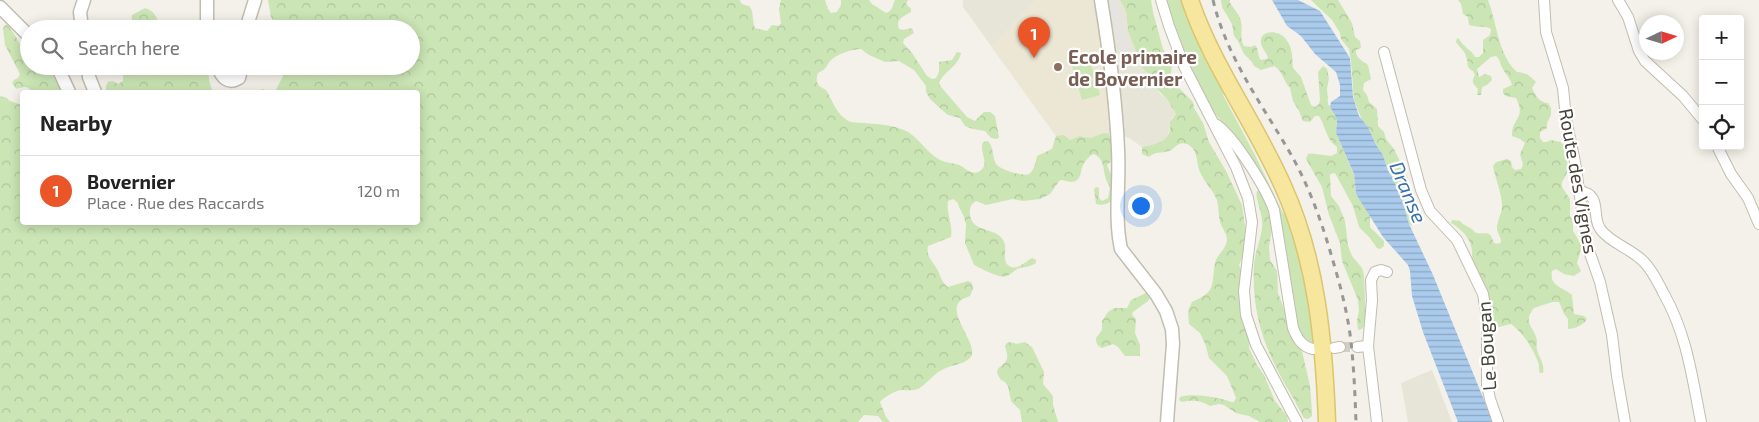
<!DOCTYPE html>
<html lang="en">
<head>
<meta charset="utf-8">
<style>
	:root { --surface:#fff; --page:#f2f2f2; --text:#222; --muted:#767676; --line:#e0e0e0; --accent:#eb5628 }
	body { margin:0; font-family:"Exo 2",sans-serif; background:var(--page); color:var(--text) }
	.controls { position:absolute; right:15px; top:15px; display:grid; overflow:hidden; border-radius:5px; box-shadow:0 2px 12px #0003 }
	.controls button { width:45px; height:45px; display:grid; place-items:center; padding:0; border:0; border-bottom:1px solid var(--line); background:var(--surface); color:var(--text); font:25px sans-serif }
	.compass { position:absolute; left:1639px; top:15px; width:45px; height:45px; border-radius:50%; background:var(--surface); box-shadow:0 2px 12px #0003; rotate:86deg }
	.you { position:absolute; left:1140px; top:205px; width:18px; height:18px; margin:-12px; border:4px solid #fff; border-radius:50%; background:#1a73e8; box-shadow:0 0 0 8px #1a73e833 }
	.badge { display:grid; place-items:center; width:32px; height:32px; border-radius:50%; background:var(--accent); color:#fff; font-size:16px; font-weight:700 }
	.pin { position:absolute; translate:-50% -41px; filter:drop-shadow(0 1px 2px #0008) }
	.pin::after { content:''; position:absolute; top:26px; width:18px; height:15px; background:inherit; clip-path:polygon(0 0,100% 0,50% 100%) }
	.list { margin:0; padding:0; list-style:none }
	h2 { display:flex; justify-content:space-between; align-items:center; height:65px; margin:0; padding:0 20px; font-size:21px }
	h2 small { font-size:16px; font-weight:400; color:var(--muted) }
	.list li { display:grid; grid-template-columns:32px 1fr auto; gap:15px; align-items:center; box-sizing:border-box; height:70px; padding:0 20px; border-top:1px solid var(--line) }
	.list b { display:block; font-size:19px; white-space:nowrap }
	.list p { margin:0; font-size:16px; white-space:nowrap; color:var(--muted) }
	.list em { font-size:16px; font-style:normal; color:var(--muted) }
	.icon { flex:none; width:28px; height:28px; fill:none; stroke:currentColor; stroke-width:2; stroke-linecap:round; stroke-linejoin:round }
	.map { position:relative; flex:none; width:1759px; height:422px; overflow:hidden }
	.search { position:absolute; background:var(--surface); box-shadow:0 2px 12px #0003; left:20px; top:20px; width:400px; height:55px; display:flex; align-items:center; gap:12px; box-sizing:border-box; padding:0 18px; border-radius:28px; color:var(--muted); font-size:19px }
	.panel { position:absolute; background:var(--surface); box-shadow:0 2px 12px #0003; left:20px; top:90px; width:400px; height:135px; border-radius:5px }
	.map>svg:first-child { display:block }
</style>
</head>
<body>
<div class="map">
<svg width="1759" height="422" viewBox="0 0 1759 422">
	<defs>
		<pattern id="forest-crowns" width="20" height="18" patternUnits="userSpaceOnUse" patternTransform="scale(1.25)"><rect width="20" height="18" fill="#cbe5b5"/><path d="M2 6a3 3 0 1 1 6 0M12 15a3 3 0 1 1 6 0" fill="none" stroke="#b0c69c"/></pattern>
		<pattern id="water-rules" width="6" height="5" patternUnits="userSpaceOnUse" patternTransform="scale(1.25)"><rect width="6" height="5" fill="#aacbec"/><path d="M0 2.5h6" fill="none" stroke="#8ca6c0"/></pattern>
	</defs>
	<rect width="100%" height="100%" fill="#f3f1e9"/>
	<g fill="#e7e4d8">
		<path d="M963,0H1120L1126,11L1128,31L1135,49L1138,64L1151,76L1160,94L1167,99L1176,114L1172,118L1167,138L1159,143L1142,147L1129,138L1113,133L1111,137L1109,134L1056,136L963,7Z"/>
		<path d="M1432,370L1452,422H1408L1401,383Z"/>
	</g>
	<path fill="#ece7d4" d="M1035,0H1094L1093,12L1108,57L1113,133L1111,137L1109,134L1104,133L1090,138L1083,136L1070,140L1063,135L1056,136L991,46Z"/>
	<g fill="#cbe5b5">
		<path d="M1166,0H1182L1203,53L1224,91L1223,95L1256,157L1283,213L1287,217L1304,274L1315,345H1310L1298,333L1278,217L1231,134L1213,111L1191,69L1175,30Z"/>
		<path d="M1090,61L1100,95L1082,100L1072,66Z"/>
	</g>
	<g fill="url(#forest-crowns)">
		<path d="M268,0H740L741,3C743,5 747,5 749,6C754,10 752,22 755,28L767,31L772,25L779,26L781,23L779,9L781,0H825L828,9L831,13L837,12L841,5V0H869L872,4L886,13C893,11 892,6 895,0H908L906,4L911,9V12C904,16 895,19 899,29L903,30L912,28L914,33L904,39L903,43L912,53L927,76L932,79L936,78L939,72V62L952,60L957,52L961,53C958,67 945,70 939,83L941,87L967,117L975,121L984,112H990L995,116L999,137L997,139L991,138L985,131L973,129L965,126L960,118L948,115L942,110L930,99L926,92V86L914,70L899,61L885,62L869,55L861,49C852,49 836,54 830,61C826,67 825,70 818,73C815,82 817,86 826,90C834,103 836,115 851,122C867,124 886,123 901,129C917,134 924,150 937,158C945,164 955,162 963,167C968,171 976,177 983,168C988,161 979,151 983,142L988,141C994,148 992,156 996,164C999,169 1023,177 1029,174C1034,171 1036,161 1037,156L1052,149L1056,136L1064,135L1070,140L1080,136L1090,138L1104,133L1109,134L1115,158L1107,165C1111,176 1123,194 1108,203C1104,205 1101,205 1096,204L1094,189L1096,187L1099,188V198L1102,201L1108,198L1110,188C1109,184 1106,181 1105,176C1103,167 1104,159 1094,154C1090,155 1085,161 1083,165C1080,171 1082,181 1072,182C1069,182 1064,180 1060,180L1050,194L1040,199L1023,201L1013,199L986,205L976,201C971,204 969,208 970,214C971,234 998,226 1004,242C1008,250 1000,262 1011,267C1018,270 1026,261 1032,258L1036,260V263C1030,267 1024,267 1017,269C1014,271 1011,274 1007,276C1000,279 982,269 974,265L965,243L966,224L964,217L957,202L953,199L948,201C946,213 953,224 951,237L928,246C926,257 932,260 937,269C941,276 941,282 948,287L968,281L972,283L973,289L970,296C967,297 962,299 960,301C946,314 981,346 970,358C963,365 950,365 942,370C933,374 927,384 918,389C912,391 908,390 902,390C896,390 884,397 880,402L886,417L890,422H883L878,416L864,415L858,422H0V96L7,98L10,101L22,105V222H418V92H255L263,89L267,91L275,92L283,76L282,66H411V29H278L271,17Z"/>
		<path d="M1120,0H1151L1153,12L1163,49L1170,58L1172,65L1171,75L1173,82L1193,102L1194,108L1203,123L1209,142L1226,171L1242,205L1247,239L1245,252L1239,265L1242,272L1239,298L1249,336V348L1257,365L1264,375L1275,401L1287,416L1288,422H1260L1249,416L1236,413L1224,405L1219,404L1210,406C1200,400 1193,400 1182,402L1179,400L1180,397C1193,393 1218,397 1231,402H1234L1236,398L1227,376L1209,358L1206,346L1200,333L1189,324L1188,311L1192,302C1216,291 1211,288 1215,263C1217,254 1226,250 1227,240C1227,234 1222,228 1220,222C1218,215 1219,207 1217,200C1213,190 1205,183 1201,174C1195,163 1200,151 1187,144C1179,141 1176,147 1171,150C1164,154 1157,150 1149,157L1142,154V147C1158,143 1172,142 1170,122L1176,114L1167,99L1154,86L1151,76L1138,64L1135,49L1128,31L1126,11Z"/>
		<path d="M1221,0H1230V3C1234,9 1239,14 1241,21C1243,30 1239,39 1244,46L1251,47L1255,45C1259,49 1257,56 1261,60L1267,59L1268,57C1266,52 1261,47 1261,43C1259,29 1279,30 1285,38C1293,47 1292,57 1293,68L1301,77L1311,105L1315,107L1319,104L1320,100L1318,72L1323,66L1327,69L1329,78L1327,89L1328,104L1335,114L1337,121L1336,133L1354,175L1356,194L1370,214V227L1384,241V246L1380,249L1377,248L1370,238L1359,227L1353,206L1335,173L1330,174L1331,196L1339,206L1345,221L1348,246L1352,256L1362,268L1364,275L1366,323L1362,329L1358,330L1357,321L1359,310L1358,300L1342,261L1340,243L1329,215L1322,187L1306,159L1308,154C1311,153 1328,156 1331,156L1337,153V147C1326,140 1326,127 1319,116H1315L1310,122L1303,121L1299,111L1293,101L1290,88C1283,81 1283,71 1274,66L1261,70L1254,66L1252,62L1244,54L1238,41L1234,36L1232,24L1222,7Z"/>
		<path d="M1311,0H1338L1352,23L1355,37L1360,41L1361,48L1356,50C1355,57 1362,61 1368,65L1371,79L1364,83L1363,90L1367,95L1369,102L1377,109L1378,126L1384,132L1386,139L1394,149L1408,178L1416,221L1412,226L1409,224L1402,199L1391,175L1388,171L1383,155L1376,145L1368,127L1362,120L1354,100L1351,61L1349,49L1341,39L1340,33L1332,20Z"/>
		<path d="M1458,0H1488C1497,23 1498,55 1517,72C1526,73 1529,75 1536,82L1532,88C1536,96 1539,102 1548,103L1551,108V115L1547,123V128L1540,132V138L1543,142H1547L1551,140L1560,142L1564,145L1566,152L1568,171L1562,182V187L1570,199V216L1573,221V231L1581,244V249L1577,263L1581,271L1574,276L1564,274L1556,269L1552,271C1549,287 1564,287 1572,295L1574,314L1584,316L1587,319C1584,325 1574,329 1568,329V319L1564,314L1559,302H1552L1534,308C1523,322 1532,325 1536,337C1538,342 1536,346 1537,350C1539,357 1545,365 1543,373H1540C1538,369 1540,366 1538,362C1532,347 1524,334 1511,324L1495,328L1492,326C1490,304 1479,286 1473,266C1471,257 1474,248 1468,239C1464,232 1458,227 1451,223L1452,220L1460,221C1465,227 1470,226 1476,233C1487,235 1489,229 1494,243L1498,244L1501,242C1501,236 1497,233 1497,228C1497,221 1501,215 1502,208C1503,196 1495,178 1493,166L1496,162L1507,159L1511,161L1512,167L1515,170L1521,169L1523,165L1520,154L1525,143L1520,139L1512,136C1511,118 1527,119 1516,98L1506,96L1503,93V89L1512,85C1510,77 1505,74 1502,67C1499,62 1501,60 1496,56L1491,57L1477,69L1479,77L1485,74L1491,76L1492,80L1487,85L1482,87L1481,95H1477L1478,89C1473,84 1471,82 1475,75L1473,71C1465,67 1469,63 1466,56C1465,51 1459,47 1456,42L1457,38L1459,39C1464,48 1471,49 1475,57H1479L1483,53V40L1490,35L1491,29C1483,25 1477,28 1469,25L1468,17L1463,14L1461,4Z"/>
		<path d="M145,8C159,13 155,20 163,29H131L132,15Z"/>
		<path d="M6,24C12,27 29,59 29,66H47C51,75 59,83 60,92H32C27,84 23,88 16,89L12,83L14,80L18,78L20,74L5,45L3,28Z"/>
		<path d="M123,66H208L209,80L212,90H224L227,92H106V86L108,82L113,81L118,84L123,81Z"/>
		<path d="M1257,191H1261L1269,205L1272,228L1269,247L1270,260L1277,271L1278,293L1288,320L1290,335L1302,351L1310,386L1312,412V416L1308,419L1304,418L1302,415C1293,396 1281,379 1273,361C1258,330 1252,298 1254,264C1255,251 1261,240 1262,227C1264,216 1254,196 1257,191Z"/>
		<path d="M1146,293L1149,294L1150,298L1148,301L1133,312L1132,315L1136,319L1135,333L1140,345V356H1125L1118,347L1113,344L1102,348C1097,346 1096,343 1096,338L1102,330V321L1108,312L1114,308H1127L1131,300Z"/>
		<path d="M1010,342L1017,344L1025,342L1032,347L1044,372L1043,384L1053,396V405L1058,422H1022L1020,410L1011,401L1008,386L1005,382L1001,380C991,366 1003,369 1007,359C1008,355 1006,350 1005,346L1007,343Z"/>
	</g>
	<path fill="#e5e4e1" d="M1107,0H1116L1129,49L1120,51Z"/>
	<path fill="url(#water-rules)" d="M1272,0H1298L1320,11L1350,58L1353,97L1359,116L1368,127L1376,145L1383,155L1388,171L1391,175L1402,199L1409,224L1433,275L1493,422H1458L1423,332L1412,296L1410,271L1408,265L1383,237L1356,194L1354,174L1336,133L1337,121L1335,115L1330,107L1331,102L1340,96V85L1336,72L1315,54L1301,36L1287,26Z"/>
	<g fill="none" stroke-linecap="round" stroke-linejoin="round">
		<path stroke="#d1cec6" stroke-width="10" stroke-dasharray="10 5" stroke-linecap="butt" d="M1340,347H1357"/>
		<defs>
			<g id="minor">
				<path d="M1161,0L1169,26L1184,66L1236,167L1248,198L1252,222L1244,291L1246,315L1256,345L1297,422"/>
				<path d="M1544,0L1546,32L1563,88L1566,119L1575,162L1587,245L1600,282L1612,335L1617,376L1625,422"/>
				<path d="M1618,0L1628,17L1639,51L1645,61L1683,96L1703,120"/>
				<path d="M1384,52L1421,190L1430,211L1457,240L1483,294L1487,318V385L1490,399L1498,422"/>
				<path d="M1217,125C1235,138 1266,188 1274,210L1293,328C1297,338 1302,347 1313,349"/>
				<path d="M1717,146L1731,174L1748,198L1759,224"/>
				<path d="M1579,191C1604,195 1590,216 1601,230C1612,244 1632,249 1644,262C1653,271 1658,283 1664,294C1687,335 1692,377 1701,422"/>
				<path d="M1357,347L1368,346"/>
				<path d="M1334,348L1340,347"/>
				<path d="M1377,422L1368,346L1372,300L1371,280L1375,272L1381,270L1387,272"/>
			</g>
			<g id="tertiary">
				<path d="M207,0V29"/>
				<path d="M1101,0C1109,49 1116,99 1118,149C1120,182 1114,217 1121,249L1156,294L1166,311L1172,329L1173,344L1167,422"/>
				<path d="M0,7L29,36"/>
				<path d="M82,29L80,12L84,0"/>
				<path d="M246,29L255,0"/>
				<path d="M57,66L69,92"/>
				<path d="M88,66L89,77L95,92"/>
				<path d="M218,66C221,77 228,85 239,78L242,66"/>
			</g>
			<path id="primary" d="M1190,0C1212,66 1255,122 1283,186C1317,261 1324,341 1327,422"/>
		</defs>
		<use href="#minor" stroke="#c1bdaf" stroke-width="12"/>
		<use href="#tertiary" stroke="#c1bdaf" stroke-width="15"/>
		<use href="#primary" stroke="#dcc56f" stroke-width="19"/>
		<use href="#minor" stroke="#fff" stroke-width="10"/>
		<use href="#tertiary" stroke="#fff" stroke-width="12"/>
		<use href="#primary" stroke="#f7e69e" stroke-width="16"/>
		<path stroke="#979797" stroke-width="3" stroke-dasharray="6 6" stroke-linecap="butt" d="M1213,0C1227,59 1264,107 1293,158C1311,191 1323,226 1333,261C1341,288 1348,315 1351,342C1354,369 1355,395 1356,422"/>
	</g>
	<circle fill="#8d6e63" stroke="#fff" stroke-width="2" cx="1058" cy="67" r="5"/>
	<g text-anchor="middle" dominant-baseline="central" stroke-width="4.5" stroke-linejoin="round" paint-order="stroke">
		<g font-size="19" font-weight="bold" fill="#785e54" stroke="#fff" text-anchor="start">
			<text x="1068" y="56">Ecole primaire<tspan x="1068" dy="22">de Bovernier</tspan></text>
		</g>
		<g font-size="19" fill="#474238" stroke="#fff">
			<text transform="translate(1579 181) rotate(80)">Route des Vignes</text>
			<text transform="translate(1486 346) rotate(-94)">Le Bougan</text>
		</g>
		<g font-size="20" font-style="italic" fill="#3871ac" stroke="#fff">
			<text transform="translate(1409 192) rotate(67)">Dranse</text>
		</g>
	</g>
</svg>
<div class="controls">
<button>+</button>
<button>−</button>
<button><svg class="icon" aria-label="locate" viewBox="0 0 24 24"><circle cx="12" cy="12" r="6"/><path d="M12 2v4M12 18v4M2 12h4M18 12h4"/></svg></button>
</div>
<svg class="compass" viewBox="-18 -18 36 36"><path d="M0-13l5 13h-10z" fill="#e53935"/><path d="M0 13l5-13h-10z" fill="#767676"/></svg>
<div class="you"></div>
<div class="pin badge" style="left:1034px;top:58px">1</div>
<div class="search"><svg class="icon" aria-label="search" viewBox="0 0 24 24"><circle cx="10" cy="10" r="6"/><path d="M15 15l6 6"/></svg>Search here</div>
<section class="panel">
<h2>Nearby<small></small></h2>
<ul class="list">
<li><span class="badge">1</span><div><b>Bovernier</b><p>Place · Rue des Raccards</p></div><em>120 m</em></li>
</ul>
</section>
</div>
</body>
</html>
